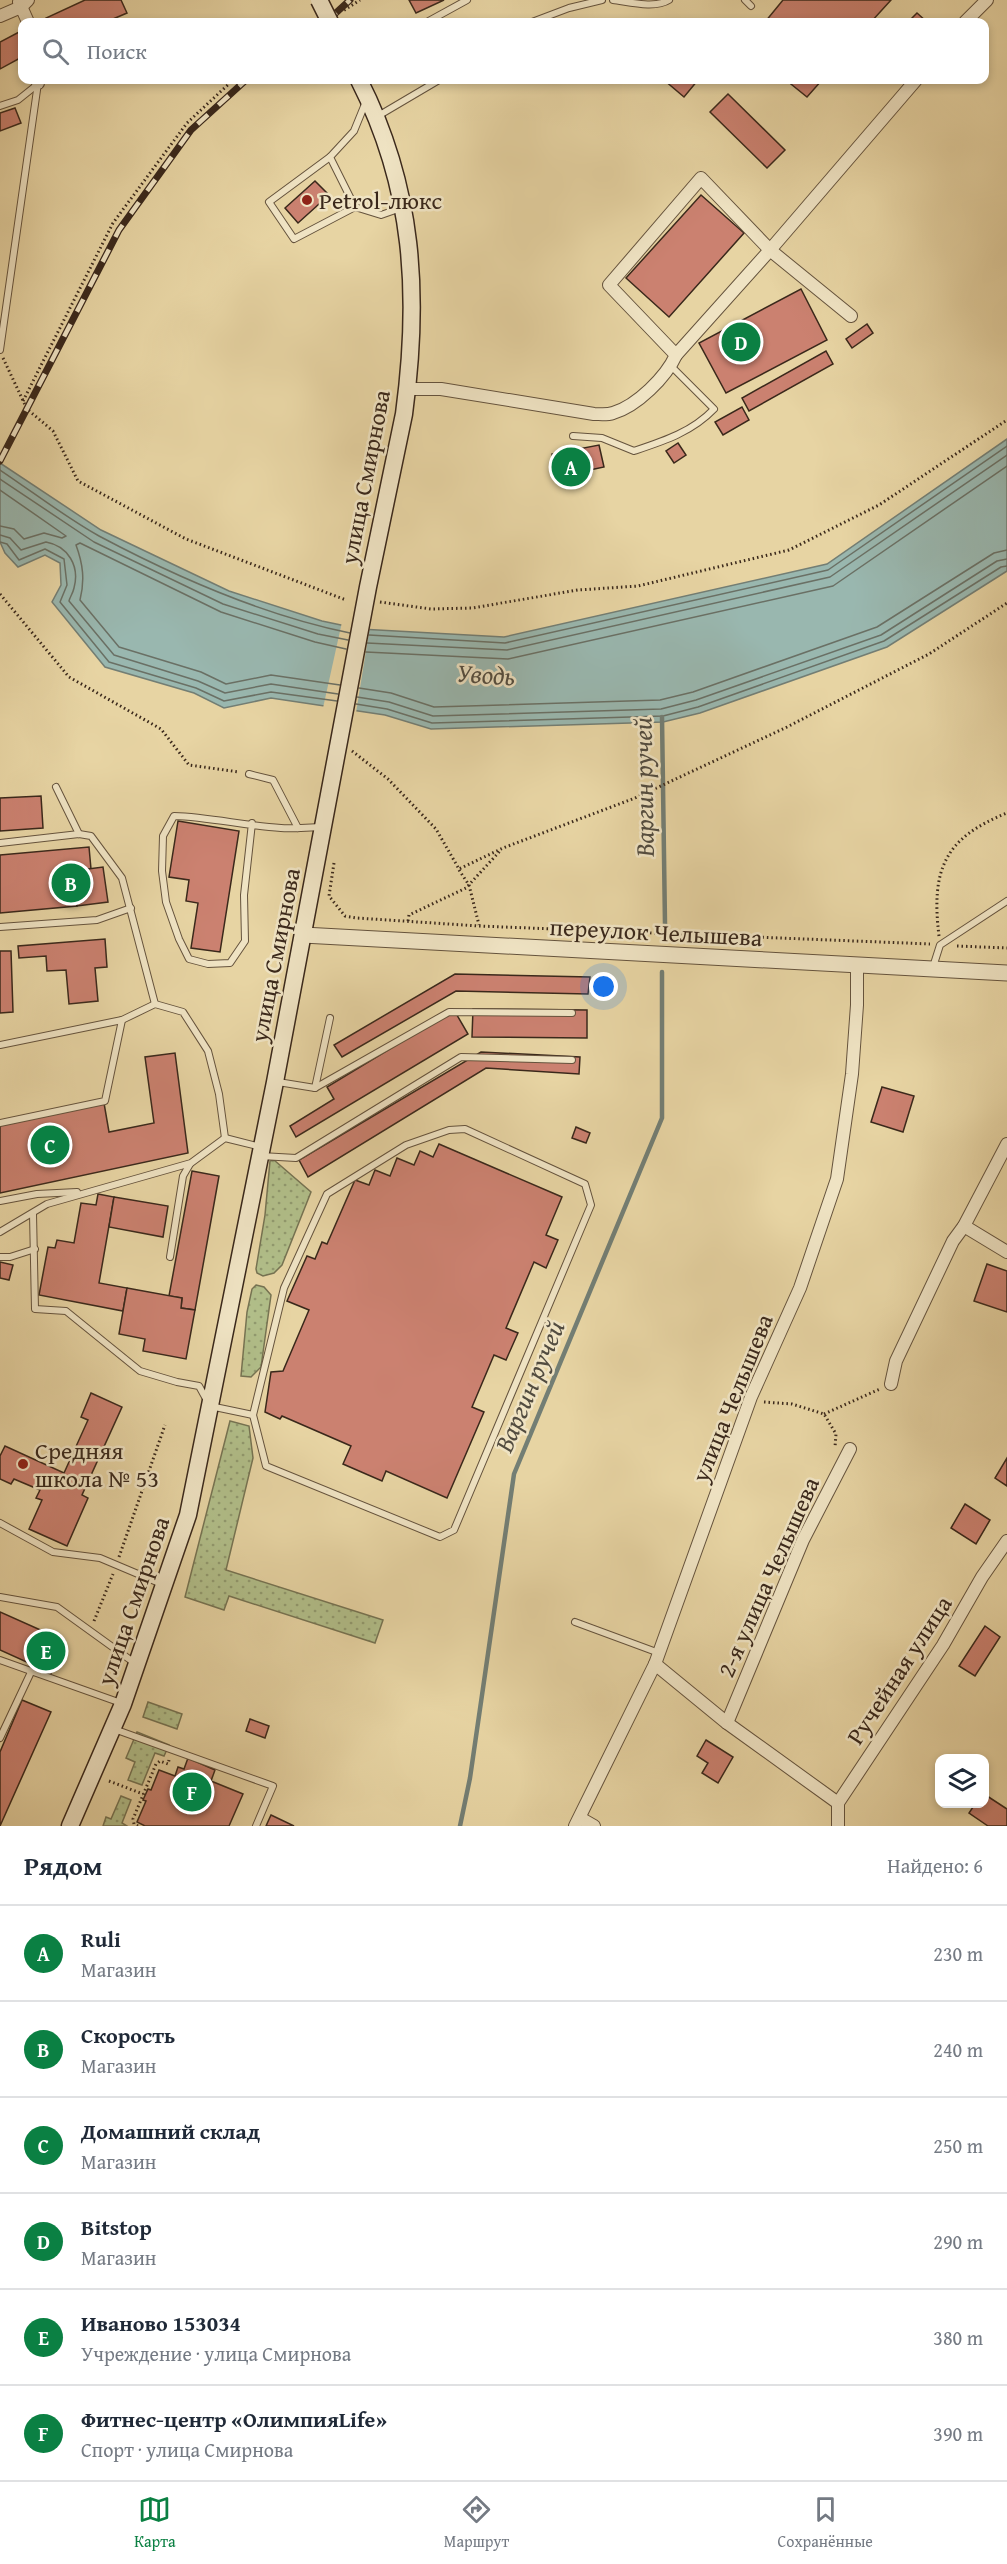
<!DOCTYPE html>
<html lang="ru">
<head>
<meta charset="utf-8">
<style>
	:root { --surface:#fff; --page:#f6f6f7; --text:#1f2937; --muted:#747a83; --line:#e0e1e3; --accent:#0b8043 }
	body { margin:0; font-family:"Gentium Book Plus",serif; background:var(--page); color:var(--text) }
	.controls { position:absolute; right:18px; bottom:18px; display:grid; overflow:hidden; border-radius:12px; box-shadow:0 3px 9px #0003 }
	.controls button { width:54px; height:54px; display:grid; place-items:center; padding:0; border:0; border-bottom:2px solid var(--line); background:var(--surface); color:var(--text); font:30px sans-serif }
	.you { position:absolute; left:604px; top:987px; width:21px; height:21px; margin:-15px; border:4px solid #fff; border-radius:50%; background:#1a73e8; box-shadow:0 0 0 9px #1a73e833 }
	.badge { display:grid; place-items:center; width:39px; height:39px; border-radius:50%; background:var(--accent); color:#fff; font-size:20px; font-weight:700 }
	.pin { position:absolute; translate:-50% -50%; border:3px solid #fff; box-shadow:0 2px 6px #0006 }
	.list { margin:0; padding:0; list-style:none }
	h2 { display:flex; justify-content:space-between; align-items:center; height:78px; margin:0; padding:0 24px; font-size:26px }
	h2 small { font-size:20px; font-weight:400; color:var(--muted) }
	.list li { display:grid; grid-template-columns:39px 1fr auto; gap:18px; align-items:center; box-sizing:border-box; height:96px; padding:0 24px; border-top:2px solid var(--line) }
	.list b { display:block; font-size:22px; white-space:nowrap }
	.list p { margin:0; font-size:20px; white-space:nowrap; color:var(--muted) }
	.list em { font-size:20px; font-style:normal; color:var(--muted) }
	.icon { flex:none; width:33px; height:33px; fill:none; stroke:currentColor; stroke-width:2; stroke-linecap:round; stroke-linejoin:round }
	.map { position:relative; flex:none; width:1007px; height:1826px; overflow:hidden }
	.search { position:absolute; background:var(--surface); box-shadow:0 3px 9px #0003; left:18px; right:18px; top:18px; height:66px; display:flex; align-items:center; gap:15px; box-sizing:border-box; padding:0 21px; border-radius:12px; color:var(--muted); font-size:22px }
	.sheet { height:654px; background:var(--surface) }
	nav { display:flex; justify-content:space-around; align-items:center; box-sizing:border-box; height:84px; border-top:2px solid var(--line); background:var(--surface); font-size:16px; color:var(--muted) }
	nav a { display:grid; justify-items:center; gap:3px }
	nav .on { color:var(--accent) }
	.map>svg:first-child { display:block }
</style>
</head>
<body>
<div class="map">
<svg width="1007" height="1826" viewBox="0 0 1007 1826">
	<defs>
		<pattern id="green-dots" width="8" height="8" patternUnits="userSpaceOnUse" patternTransform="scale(1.5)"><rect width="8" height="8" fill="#b1be89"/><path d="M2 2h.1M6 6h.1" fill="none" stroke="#919a6f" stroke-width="1.8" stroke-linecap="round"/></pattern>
	</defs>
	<rect width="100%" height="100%" fill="#e7d4a3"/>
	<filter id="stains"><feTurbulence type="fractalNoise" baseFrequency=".00333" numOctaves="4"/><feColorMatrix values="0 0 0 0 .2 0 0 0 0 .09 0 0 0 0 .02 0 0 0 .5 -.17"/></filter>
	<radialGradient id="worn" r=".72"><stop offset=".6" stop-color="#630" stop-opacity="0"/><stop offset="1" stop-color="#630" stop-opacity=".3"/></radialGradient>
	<g fill="url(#green-dots)" stroke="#767352" stroke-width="1.5">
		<path d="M274,1160L311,1192L282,1265L274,1273L263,1276L257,1273L256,1269L265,1215L270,1161Z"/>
		<path d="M256,1285L264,1287L271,1295L261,1367L251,1377L241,1376L247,1312L252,1289Z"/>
		<path d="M230,1421L249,1426L253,1458L226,1570L383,1620L375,1643L229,1596L224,1610L185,1597Z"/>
		<path d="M148,1702L182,1714L177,1729L143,1717Z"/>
		<path d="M137,1732L169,1745L164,1756L155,1753L142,1785L128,1780L135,1762L126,1758Z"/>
		<path d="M121,1796L131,1800L122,1823L127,1826H103L106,1817L111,1819Z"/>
	</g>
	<path fill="#99b7af" stroke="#737e74" stroke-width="1.5" d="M1007,439V571L887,647L700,713L663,722L431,729L385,715L271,698L224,708L194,693L105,667L52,602L61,585L60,563L45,555L18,567L5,553L0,542V463L101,530L229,591L322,621L360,629L504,637L827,564Z"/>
	<path fill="#e7d4a3" d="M342,622L370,626L356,713L323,708Z"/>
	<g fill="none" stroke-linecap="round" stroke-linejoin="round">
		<g stroke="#6a7065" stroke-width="1.5">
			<path d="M0,470C33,492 65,517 99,536C178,578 262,615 350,633"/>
			<path d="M0,479L94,542L223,604L318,634L348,640"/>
			<path d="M0,490L66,536L62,538L44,533L24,539L14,529L0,526"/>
			<path d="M0,535L10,538L21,550L46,542C68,546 80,566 74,588C73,593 70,597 69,601L114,655L198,681L225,693L271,684L338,694"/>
			<path d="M0,542L7,544L19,560L45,549L64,559L67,585L60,602L109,662L196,688L224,701L271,692L337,701"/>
			<path d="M369,635L505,643L828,570L1007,446"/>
			<path d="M367,643L507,650L830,577L1007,455"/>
			<path d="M366,652L508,659L833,586L1007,466"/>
			<path d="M340,685L271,675L226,684L201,672L119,647L80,600C85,580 83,564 76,545L80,543L221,612L315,642L346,649"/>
			<path d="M359,688L391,693L434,707L660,700L693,692L877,627L994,553L1007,550"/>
			<path d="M357,697L389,702L433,716L661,709L696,700L881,635L997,561L1007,559"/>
			<path d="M356,704L387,709L432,723L663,716L698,707L884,641L1001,567L1007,566"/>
		</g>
		<g stroke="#737e74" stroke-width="4.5">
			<path d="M662,717L665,924"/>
			<path d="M460,1826L470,1778L514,1474L662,1118V972"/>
		</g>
	</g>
	<g fill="#cb8170" stroke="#3a281b" stroke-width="1.5">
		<path d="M85,0H121L127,13L106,22H48L46,18Z"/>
		<path d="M409,0H444L416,13Z"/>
		<path d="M783,0H891L871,22H765Z"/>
		<path d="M917,13L927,22H908Z"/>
		<path d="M21,31L22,57L0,69V42Z"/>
		<path d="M664,80H698L684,97Z"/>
		<path d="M786,80H822L807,97Z"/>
		<path d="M728,94L785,150L767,168L710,112Z"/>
		<path d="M15,108L21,123L0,131V113Z"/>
		<path d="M315,181L329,195L298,223L285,208Z"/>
		<path d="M701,195L744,233L669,317L626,278Z"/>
		<path d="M801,289L827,340L726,393L699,343Z"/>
		<path d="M867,324L873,333L852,348L846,339Z"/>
		<path d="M826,351L833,364L749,411L742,398Z"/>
		<path d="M742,407L749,420L723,435L715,422Z"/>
		<path d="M678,443L686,455L674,463L666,451Z"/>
		<path d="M599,445L604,467L557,477L552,454Z"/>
		<path d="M41,796L43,828L0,831V798Z"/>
		<path d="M178,821L239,831L220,952L191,948L198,903L186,901L189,880L169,877Z"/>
		<path d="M89,847L91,869L73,871L77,906L0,913V855Z"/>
		<path d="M103,867L108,902L77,906L73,871Z"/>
		<path d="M105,939L107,967L95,968L98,1001L69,1004L66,970L47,971L46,956L19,958L18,946Z"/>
		<path d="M0,951H11L13,1012L0,1013Z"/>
		<path d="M455,974L590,977L588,994L456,991L342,1057L334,1045Z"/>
		<path d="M473,1009L587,1010V1038L472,1037Z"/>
		<path d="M454,1010L468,1034L296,1137L290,1126L334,1099L327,1087Z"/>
		<path d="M481,1052L580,1057L579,1074L486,1068L308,1177L299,1160Z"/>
		<path d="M175,1053L188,1153L0,1193V1125L104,1103L109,1132L154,1123L145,1057Z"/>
		<path d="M882,1087L914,1096L903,1132L871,1122Z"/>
		<path d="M576,1127L590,1133L586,1143L572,1138Z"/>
		<path d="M439,1144L562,1197L546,1235L558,1240L546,1268L534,1262L506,1328L518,1333L506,1360L494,1355L472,1407L484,1412L447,1498L386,1471L382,1481L343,1464L351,1446L282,1416L280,1419L265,1412L271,1372L283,1371L309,1310L287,1301L307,1256L315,1259L322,1242L327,1244L355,1180L369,1185L375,1170L390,1176L397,1158L414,1165L420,1151L433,1157Z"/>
		<path d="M192,1171L219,1176L195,1310L181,1308L182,1298L169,1296Z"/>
		<path d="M98,1194L114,1197L99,1283L127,1288L123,1311L39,1295L48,1247L55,1248L57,1240L74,1243L81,1203L96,1205Z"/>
		<path d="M114,1197L168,1206L163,1237L109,1227Z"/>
		<path d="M0,1262L13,1265L9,1280L0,1278Z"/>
		<path d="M987,1264L1007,1271V1312L974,1301Z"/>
		<path d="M127,1288L182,1298L181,1308L195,1310L186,1359L143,1351L145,1339L119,1334Z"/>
		<path d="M91,1393L122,1407L82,1495L88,1498L67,1546L29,1529L42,1500L36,1498L40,1490L14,1479L11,1484L0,1479V1456L5,1446L64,1473L88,1420L81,1417Z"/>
		<path d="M1007,1458V1486L995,1478Z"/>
		<path d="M965,1504L990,1520L976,1544L951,1528Z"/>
		<path d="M0,1612L65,1641L51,1673L0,1650Z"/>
		<path d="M985,1626L1000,1637L975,1676L959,1666Z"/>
		<path d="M22,1700L51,1712L0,1826V1752Z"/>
		<path d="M250,1719L269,1726L265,1738L246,1731Z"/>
		<path d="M706,1740L733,1757L718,1783L702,1773L708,1763L697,1756Z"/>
		<path d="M188,1758L215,1770L211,1781L243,1794L229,1826H145L137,1822L146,1801L143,1800L148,1789L151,1790L159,1770L175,1776L178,1767L184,1769Z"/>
		<path d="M984,1794L1007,1809V1826H988L969,1813L975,1804H984Z"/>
		<path d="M271,1815L294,1826H266Z"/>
	</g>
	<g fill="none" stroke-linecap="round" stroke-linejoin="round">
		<defs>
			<g id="service">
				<path d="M613,0C629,2 655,9 669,0"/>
				<path d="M745,0L751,6"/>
				<path d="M427,22L467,0"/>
				<path d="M532,22L569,8L602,0"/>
				<path d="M365,104L354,131L330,157L355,207L381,215L401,208"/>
				<path d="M0,106L18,100L38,84"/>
				<path d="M378,116L439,80"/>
				<path d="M330,157L269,202L294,239L355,207"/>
				<path d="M0,350L38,83"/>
				<path d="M573,436L602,438L634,451C664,441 692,432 714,409L671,366"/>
				<path d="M249,774L273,780L298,828"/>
				<path d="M56,787L79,834"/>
				<path d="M252,823L244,895L245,941L230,963L208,964L189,959L179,939L166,902L162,871L163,836L174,816C210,817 245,826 281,828C294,829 309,827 323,827"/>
				<path d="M0,843L79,834L91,836L122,878L155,1004"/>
				<path d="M0,927L97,920L131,908"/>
				<path d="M933,967L940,945L1007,901"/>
				<path d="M0,1045L122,1020L155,1004L183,1012L208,1051L219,1094L225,1138"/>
				<path d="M278,1082L315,1088L449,1012L572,1013"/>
				<path d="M315,1088L330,1018"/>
				<path d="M0,1123L105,1101L122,1020"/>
				<path d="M465,1129L585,1184L591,1205L454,1530L440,1537L266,1466L253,1415L284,1288L327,1194L406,1145L449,1130Z"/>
				<path d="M261,1156L296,1158L461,1057L572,1060"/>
				<path d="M0,1201L37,1194L77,1192"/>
				<path d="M33,1214L35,1309L66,1311L140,1371L177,1382L199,1386L210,1406L253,1415"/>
				<path d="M0,1232L47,1204L191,1163L225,1138L261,1147"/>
				<path d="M0,1257H10L35,1249"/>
				<path d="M170,1257L183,1176L190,1164"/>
				<path d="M0,1523L53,1552L100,1558L164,1585"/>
				<path d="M0,1597L57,1607L136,1664"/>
				<path d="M575,1622L659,1653"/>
				<path d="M0,1660L121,1703"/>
				<path d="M114,1729L273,1786L256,1826"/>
				<path d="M0,1738L32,1670"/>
			</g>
			<g id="minor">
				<path d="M19,2L28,22"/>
				<path d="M0,16L21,7L28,0"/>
				<path d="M965,22L987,0"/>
				<path d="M38,83V80"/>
				<path d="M676,355L770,250L851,316"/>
				<path d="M408,389H441L594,414C600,414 607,415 613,413C637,406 666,377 676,355L609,285L701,178L770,250L916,80"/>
				<path d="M964,1226L1007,1252"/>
				<path d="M891,1384L896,1361L953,1241L964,1226L1007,1144"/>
				<path d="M655,1664L727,1723L838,1803"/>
				<path d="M727,1723L803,1540L850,1449"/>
				<path d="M580,1818L594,1826"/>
				<path d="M575,1826L655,1664L751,1397L800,1288L837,1179L852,1074L857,1005V966"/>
				<path d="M838,1826V1803L943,1645L982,1577L1007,1541"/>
			</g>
			<path id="tertiary" d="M303,935L1007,973"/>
			<path id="secondary" d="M70,1826L123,1704L188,1515L275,1082L368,587L404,414C420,295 414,188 359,80"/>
		</defs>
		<use href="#service" stroke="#65533d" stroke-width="8"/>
		<use href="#minor" stroke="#65533d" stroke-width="14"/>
		<use href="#tertiary" stroke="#65533d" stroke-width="17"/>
		<use href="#secondary" stroke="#3a281b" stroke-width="19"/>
		<g stroke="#3a281b" stroke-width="3" stroke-dasharray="1.5 3" stroke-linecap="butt">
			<path d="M342,8L343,11L360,0"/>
			<path d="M3,358L27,409L53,431L78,481L186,539L346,600"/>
			<path d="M23,401L113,223L187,123L233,80"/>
			<path d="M0,594L69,677L161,729L189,765L239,772"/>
			<path d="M380,602L431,609L472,608L578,590L638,586L789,550L879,505L1007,420"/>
			<path d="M352,751L388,779L436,829L459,869L503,848L635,798L787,727L929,654L1007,603"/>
			<path d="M334,863L329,896L345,916L357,918L479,926L930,944"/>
			<path d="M459,870L469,885L479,925"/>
			<path d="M408,921L409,915L466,888L500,851"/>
			<path d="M939,936C931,870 944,838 1007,813"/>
			<path d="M957,946L1007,948"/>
			<path d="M764,1402L792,1404L824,1414L836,1434L835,1447"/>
			<path d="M824,1414L880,1389"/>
			<path d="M119,1557L165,1425"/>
			<path d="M94,1621L113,1574"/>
			<path d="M109,1781L143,1794"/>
			<path d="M138,1826L134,1824L133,1819L156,1764L160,1761L168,1764L169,1760"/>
		</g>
		<use href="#service" stroke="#efe3c3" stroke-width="6"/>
		<use href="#minor" stroke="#efe3c3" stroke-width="12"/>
		<use href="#tertiary" stroke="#efe3c3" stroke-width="15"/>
		<use href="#secondary" stroke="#efe3c3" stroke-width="16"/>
		<defs>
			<g id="rail">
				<path d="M326,22L350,0"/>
				<path d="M0,461L119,230L191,130L246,80"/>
			</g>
		</defs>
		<use href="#rail" stroke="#3a281b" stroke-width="7"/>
		<use href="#rail" stroke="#efe3c3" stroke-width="4.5" stroke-dasharray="14" stroke-linecap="butt"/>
		<defs>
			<path id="secondary-bridge" d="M319,0L330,22"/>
		</defs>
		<use href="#secondary-bridge" stroke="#3a281b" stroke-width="19" stroke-linecap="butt"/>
		<use href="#secondary-bridge" stroke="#efe3c3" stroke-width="16"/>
	</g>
	<g fill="#8f2418" stroke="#efe3c3" stroke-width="2">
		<circle cx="307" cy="200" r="6"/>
		<circle cx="23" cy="1464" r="6"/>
	</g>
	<g text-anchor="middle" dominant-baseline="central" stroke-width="5" stroke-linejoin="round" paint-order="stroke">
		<g font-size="24" fill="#3a281b" stroke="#efe3c3" text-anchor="start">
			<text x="319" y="200">Petrol-люкс</text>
			<text x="35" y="1450">Средняя<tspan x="35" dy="28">школа № 53</tspan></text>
		</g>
		<g font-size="24" fill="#3a281b" stroke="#efe3c3">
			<text transform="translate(365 477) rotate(-79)">улица Смирнова</text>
			<text transform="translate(656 932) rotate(3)">переулок Челышева</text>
			<text transform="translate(275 955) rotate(-79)">улица Смирнова</text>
			<text transform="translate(732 1398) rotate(-68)">улица Челышева</text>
			<text transform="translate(768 1577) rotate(-66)">2-я улица Челышева</text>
			<text transform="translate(133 1601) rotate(-71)">улица Смирнова</text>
			<text transform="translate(899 1670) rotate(-57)">Ручейная улица</text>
		</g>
		<g font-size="26" font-style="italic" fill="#524c40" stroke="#efe3c3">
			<text transform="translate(486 674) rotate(4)">Уводь</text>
			<text transform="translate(643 787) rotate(-91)">Варгин ручей</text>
			<text transform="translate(529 1386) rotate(-67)">Варгин ручей</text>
		</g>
	</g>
	<rect width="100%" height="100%" filter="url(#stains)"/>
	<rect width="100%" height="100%" fill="url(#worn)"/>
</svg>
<div class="controls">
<button><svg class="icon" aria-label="layers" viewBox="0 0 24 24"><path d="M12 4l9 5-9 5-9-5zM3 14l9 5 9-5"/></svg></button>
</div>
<div class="you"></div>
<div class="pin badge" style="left:571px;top:467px">A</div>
<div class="pin badge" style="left:71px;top:883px">B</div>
<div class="pin badge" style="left:50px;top:1145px">C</div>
<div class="pin badge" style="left:741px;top:342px">D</div>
<div class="pin badge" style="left:46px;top:1651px">E</div>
<div class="pin badge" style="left:192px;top:1792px">F</div>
<div class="search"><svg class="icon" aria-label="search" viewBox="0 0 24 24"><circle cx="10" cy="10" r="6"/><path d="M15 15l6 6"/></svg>Поиск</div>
</div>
<section class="sheet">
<h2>Рядом<small>Найдено: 6</small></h2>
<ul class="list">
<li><span class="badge">A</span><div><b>Ruli</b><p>Магазин</p></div><em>230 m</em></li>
<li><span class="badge">B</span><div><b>Скорость</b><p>Магазин</p></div><em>240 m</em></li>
<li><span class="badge">C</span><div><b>Домашний склад</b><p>Магазин</p></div><em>250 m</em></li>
<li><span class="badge">D</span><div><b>Bitstop</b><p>Магазин</p></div><em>290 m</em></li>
<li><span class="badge">E</span><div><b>Иваново 153034</b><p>Учреждение · улица Смирнова</p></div><em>380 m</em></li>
<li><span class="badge">F</span><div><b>Фитнес-центр «ОлимпияLife»</b><p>Спорт · улица Смирнова</p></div><em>390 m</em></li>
</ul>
</section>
<nav>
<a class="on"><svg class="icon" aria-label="map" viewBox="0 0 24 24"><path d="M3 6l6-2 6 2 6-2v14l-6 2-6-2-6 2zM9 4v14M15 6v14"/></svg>Карта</a>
<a><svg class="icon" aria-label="directions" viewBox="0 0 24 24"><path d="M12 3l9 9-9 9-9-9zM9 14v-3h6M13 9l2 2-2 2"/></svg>Маршрут</a>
<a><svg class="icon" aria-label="saved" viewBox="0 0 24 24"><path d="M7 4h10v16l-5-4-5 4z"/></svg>Сохранённые</a>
</nav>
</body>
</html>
